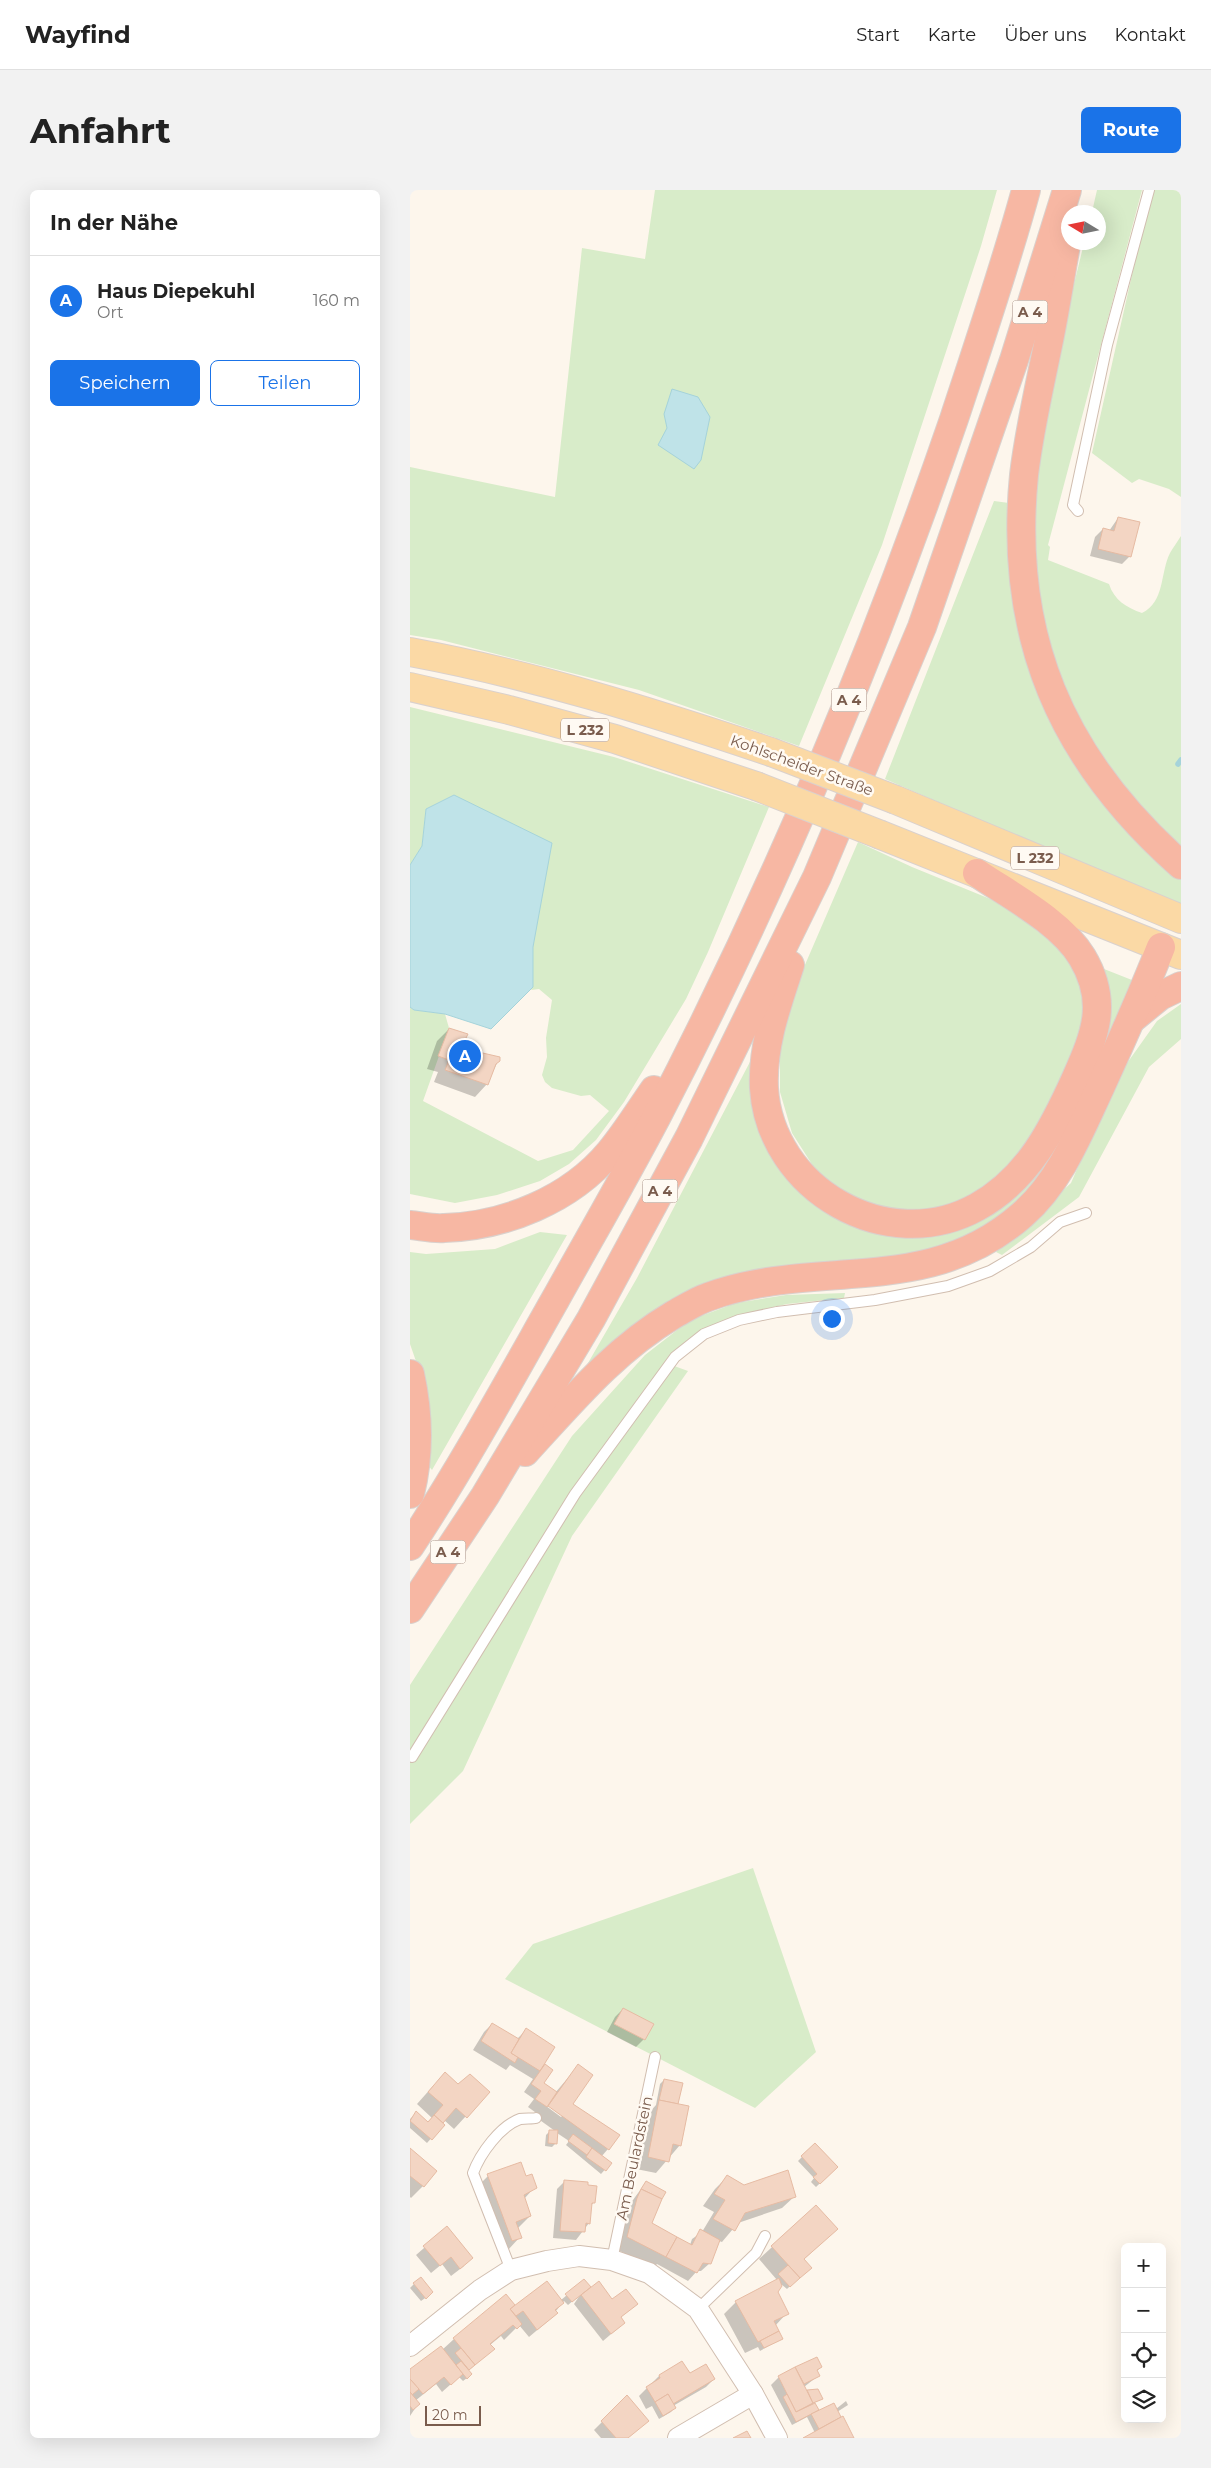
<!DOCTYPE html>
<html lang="de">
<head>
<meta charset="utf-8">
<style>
	:root { --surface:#fff; --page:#f2f2f2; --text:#222; --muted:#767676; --line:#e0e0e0; --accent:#1a73e8 }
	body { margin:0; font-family:Montserrat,sans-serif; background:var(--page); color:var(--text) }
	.controls { position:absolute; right:15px; bottom:15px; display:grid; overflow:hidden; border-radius:8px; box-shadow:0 5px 20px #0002 }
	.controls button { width:45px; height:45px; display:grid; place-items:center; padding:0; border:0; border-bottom:1px solid var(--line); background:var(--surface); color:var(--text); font:25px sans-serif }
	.compass { position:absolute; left:651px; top:15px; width:45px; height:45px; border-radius:50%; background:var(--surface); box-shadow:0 5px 20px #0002; rotate:280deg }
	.scale { position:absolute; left:15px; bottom:12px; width:56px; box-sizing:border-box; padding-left:5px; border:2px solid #7a5c4d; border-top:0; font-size:14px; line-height:18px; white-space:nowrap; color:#7a5c4d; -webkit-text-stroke:4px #fffaf3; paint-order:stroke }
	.you { position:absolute; left:421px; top:1128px; width:18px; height:18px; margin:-12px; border:4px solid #fff; border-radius:50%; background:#1a73e8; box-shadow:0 0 0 8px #1a73e833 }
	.badge { display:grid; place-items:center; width:32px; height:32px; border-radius:50%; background:var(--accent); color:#fff; font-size:16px; font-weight:700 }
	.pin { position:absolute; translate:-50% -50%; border:2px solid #fff; box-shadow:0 1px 5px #0006 }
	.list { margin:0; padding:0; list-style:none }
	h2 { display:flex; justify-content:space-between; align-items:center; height:65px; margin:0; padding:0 20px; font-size:21px }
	h2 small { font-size:16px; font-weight:400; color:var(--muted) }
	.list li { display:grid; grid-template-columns:32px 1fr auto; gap:15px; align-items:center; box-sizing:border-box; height:90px; padding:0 20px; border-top:1px solid var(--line) }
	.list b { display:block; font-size:19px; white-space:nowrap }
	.list p { margin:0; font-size:16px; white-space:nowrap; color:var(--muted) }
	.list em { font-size:16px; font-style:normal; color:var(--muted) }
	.actions { display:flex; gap:10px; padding:15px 20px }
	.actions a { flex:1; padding:11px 0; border:1px solid var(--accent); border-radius:8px; text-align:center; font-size:18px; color:var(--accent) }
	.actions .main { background:var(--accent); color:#fff }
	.icon { flex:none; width:28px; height:28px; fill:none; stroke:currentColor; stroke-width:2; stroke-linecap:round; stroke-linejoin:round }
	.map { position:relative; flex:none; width:771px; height:2248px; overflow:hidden; border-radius:8px }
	header { display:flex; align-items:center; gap:30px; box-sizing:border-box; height:70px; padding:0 25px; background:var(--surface); border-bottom:1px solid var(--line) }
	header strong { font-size:24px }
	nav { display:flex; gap:28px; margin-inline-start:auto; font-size:18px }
	.intro { display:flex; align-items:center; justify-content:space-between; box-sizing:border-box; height:120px; padding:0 30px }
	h1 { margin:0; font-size:35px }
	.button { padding:12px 22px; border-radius:8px; background:var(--accent); color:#fff; font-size:18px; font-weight:700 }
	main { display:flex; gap:30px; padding:0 30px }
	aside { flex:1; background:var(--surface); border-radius:8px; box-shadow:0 5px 20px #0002 }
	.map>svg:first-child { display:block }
</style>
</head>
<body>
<header>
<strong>Wayfind</strong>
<nav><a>Start</a><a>Karte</a><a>Über uns</a><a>Kontakt</a></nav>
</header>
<div class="intro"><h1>Anfahrt</h1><a class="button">Route</a></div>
<main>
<aside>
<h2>In der Nähe<small></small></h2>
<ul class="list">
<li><span class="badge">A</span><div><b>Haus Diepekuhl</b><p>Ort</p></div><em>160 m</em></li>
</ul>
<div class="actions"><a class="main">Speichern</a><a>Teilen</a></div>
</aside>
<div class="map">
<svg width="771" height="2248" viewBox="0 0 771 2248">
	<rect width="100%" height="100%" fill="#fdf6ec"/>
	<g fill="#d8ecc9">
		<path d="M245,0H587L571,56L472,355L389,556L229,500L31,450L0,445V277L145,307L172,58L235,69Z"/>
		<path d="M687,0H732L638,355L640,357L638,370L699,394C704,410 717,418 732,423C755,412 750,383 760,363C763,358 767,352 771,346V655C742,630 705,598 685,565C659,522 633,453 625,403C623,388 624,372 624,357C622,254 650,153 674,53L688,52V22H682Z"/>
		<path d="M741,0H771V307L759,299L729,289L722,293L682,263Z"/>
		<path d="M584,311L599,313L601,395L612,458L638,517L771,687V717L475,589Z"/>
		<path d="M0,517L204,567L359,617L298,762L276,809L214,912L186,950L159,974L130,991L87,1005L45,1013L0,1004V817L4,820L35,824L39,838L13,911L128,971L163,960L199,921L180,905L171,906L142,898L135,892L132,885L137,867L136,848L142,810L129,799L121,800L123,797V757L44,605L16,619L12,656L0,675Z"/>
		<path d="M448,652L502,677L595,715L651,760L661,771L675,803L672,845L629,938L602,977L568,1004L530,1019L485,1022L444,1011L412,990L382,943L370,902V864L376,827L388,791Z"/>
		<path d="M689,777L727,792L645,969L598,1024L526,1061L363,1081L174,1180L227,1088L342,868L380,988L518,1042L638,964Z"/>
		<path d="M771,814V849L739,877L669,1007L592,1065L586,1062L661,993L696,912L715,876L747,831Z"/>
		<path d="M130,1042L157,1045L22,1280L17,1274L8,1177L0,1154V1062L16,1064L85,1059Z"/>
		<path d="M435,1103L434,1108L377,1114L334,1124L256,1173L278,1181L162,1346L53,1581L0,1634V1495L162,1246L235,1165L280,1130L326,1113L376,1105Z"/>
		<path d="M343,1678L406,1862L345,1918L95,1789L123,1754Z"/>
	</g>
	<g fill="#bfe3e8" stroke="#a5d3da">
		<path d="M262,199L288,207L300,227L291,270L284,279L248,255L257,238L254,224Z"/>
		<path d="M44,605L142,653L123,757V797L81,839L35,824L4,820L0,817V675L12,656L16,619Z"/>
	</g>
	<g fill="#0003" fill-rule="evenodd">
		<path d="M708,328L720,366L712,374L680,366L685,347L693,339L699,341Z"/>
		<path d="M39,839L63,861L89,869L77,894L65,907L24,892L28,882L17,879L27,851Z"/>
		<path d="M213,1819L234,1849L226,1857L197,1842L205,1827Z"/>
		<path d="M82,1834L107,1849L116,1840L133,1874L142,1880L132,1893L145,1903L168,1876L161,1914L198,1959L191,1967L200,1974L191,1984L156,1955L159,1951L147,1943L146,1953L142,1957L135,1956L136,1945L140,1941H145L127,1928L129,1925L118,1917L124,1909L114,1902L123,1889L100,1875L96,1880L63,1860L74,1842ZM134,1911L153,1925L151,1927L132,1913Z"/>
		<path d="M254,1890L267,1914L270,1955L246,1983L226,1979L238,1924L246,1915L250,1894Z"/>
		<path d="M23,1896L78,1902L44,1939L34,1930L31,1933L33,1935L17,1953L0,1938V1929L6,1923L17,1933L22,1928L7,1914Z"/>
		<path d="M405,1954L427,1977L406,1997L401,1992L404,1988L388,1971Z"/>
		<path d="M0,1960L13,1996L1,2008L0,2007Z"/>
		<path d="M78,1986L116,1988L125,1997L114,2009L120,2026L108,2038L110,2047L98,2060L66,1998Z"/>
		<path d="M317,1987L334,1996L385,2006L372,2018L328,2033L312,2052L309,2051L300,2073L291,2081H287L278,2091L247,2074L243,2078L206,2059L215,2021L236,1992L240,2034L280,2055L282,2049L292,2042L304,2022L293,2016L305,1999Z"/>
		<path d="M155,1991L184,2012L180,2017L179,2033L166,2050L143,2048L147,1999Z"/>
		<path d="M406,2017L414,2051L393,2070L400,2077L377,2099L371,2094L366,2102L377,2123L365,2136L371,2149L350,2161L348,2157L335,2163L314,2124L326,2112L367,2090L349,2069Z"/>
		<path d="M37,2038L54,2076L41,2086L32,2074L21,2083L6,2065Z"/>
		<path d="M174,2091L181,2099L202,2111L226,2114L210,2128L214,2133L193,2151L164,2114L170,2105L158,2115L154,2111L138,2131L119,2147L109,2135L94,2150L91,2146L80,2155L83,2159L58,2181L57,2188L53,2191L49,2187L32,2202L26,2194L5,2211L8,2214L0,2226V2181L32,2160L44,2149L100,2120L137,2093L151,2110Z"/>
		<path d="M4,2094L18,2106L11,2111L0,2098Z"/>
		<path d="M406,2169L411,2177L406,2182L408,2186L394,2197L396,2202L407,2201L411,2208L403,2214L408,2222L426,2219L436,2211L438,2215L427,2222L442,2248H395L405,2243L397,2227L382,2235L361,2195L369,2187Z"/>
		<path d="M272,2173L279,2185L304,2189L296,2197L263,2216L264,2218L261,2222L249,2229L242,2216L236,2219L229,2206L249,2186Z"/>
		<path d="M217,2207L218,2248H191L184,2240Z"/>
	</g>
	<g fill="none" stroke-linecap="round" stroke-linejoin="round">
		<path stroke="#a5d3da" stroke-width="5.5" d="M768,574L771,570"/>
	</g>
	<g fill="#f3d5c3" stroke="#e6bba3">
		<path d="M708,327L730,332L721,367L688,359L693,338L704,341Z"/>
		<path d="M39,838L58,844L55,850L66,854L64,861L90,867V871L86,874L78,895L35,880L39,870L28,866Z"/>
		<path d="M213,1818L244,1834L235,1850L204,1834Z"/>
		<path d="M82,1833L109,1849L101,1863L108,1867L105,1873L71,1851Z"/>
		<path d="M116,1838L145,1857L130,1881L101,1863Z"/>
		<path d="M135,1874L143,1880L134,1893L147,1902L137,1917L125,1909L131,1901L121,1894Z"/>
		<path d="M168,1874L183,1885L163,1914L210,1945L199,1960L138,1916Z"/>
		<path d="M35,1882L48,1894L60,1884L80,1902L57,1928L46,1918L33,1933L24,1925L33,1915L18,1902Z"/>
		<path d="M254,1889L273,1893L268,1914L249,1910Z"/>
		<path d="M249,1910L279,1916L271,1956L263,1954L259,1972L238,1967Z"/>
		<path d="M6,1921L18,1932L24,1925L35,1935L22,1950L0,1931Z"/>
		<path d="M139,1940H148L147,1954L138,1953Z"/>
		<path d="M163,1944L182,1958L177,1965L158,1951Z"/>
		<path d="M405,1953L428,1977L410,1994L403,1987L407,1984L391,1966Z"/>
		<path d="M0,1958L27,1981L14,1997L0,1986Z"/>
		<path d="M182,1958L202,1973L196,1981L176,1967Z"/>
		<path d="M111,1972L116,1986L122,1984L127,1998L114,2005L121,2026L106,2032L112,2048L102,2051L77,1984Z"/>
		<path d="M378,1980L386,2007L335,2023L325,2041L303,2029L315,2010L304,2004L317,1985L334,1995Z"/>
		<path d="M154,1990L178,1992V1995L187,1996L185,2013H182L180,2034L176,2033L175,2042L150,2041Z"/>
		<path d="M236,1991L256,2002L252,2009L231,1999Z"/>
		<path d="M231,1999L252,2009L242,2033L267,2047L256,2067L217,2047L227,2008Z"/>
		<path d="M406,2015L428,2039L394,2069L402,2078L390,2088L361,2056Z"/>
		<path d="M37,2036L63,2068L50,2079L41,2067L30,2076L13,2056Z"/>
		<path d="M290,2039L310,2050L301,2074L293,2073L287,2083L256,2067L267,2047L282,2055Z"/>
		<path d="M378,2075L390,2088L380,2097L368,2084Z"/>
		<path d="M11,2087L23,2102L16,2109L3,2093Z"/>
		<path d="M369,2088L372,2096L368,2102L379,2124L364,2131L369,2141L348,2152L325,2111Z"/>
		<path d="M174,2089L181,2097L162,2112L155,2104Z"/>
		<path d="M137,2091L154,2113L145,2120L148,2123L127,2140L113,2121L106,2126L100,2119Z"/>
		<path d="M189,2091L202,2109L216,2099L228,2114L211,2127L215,2133L201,2144L171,2105Z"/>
		<path d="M96,2104L105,2115L100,2119L112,2134L107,2139L103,2135L80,2154L85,2159L65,2175L43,2148Z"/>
		<path d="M369,2141L373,2149L354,2158L350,2151Z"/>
		<path d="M31,2156L53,2184L41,2195L34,2187L13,2204L0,2189V2179Z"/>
		<path d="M51,2158L65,2175L59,2180L45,2163Z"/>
		<path d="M407,2167L412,2177L407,2180L410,2186L394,2194L385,2177Z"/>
		<path d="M51,2171L62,2184L57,2189L46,2175Z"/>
		<path d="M272,2171L280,2183L296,2174L305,2189L263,2214L258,2204L245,2212L236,2197L250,2188L249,2185Z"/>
		<path d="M385,2177L403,2213L386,2222L368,2186Z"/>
		<path d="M0,2189L9,2199L2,2205L0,2202Z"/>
		<path d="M408,2199L413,2209L403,2213L397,2200Z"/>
		<path d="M0,2202L10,2214L3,2220L0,2216Z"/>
		<path d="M258,2204L266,2218L253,2226L245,2212Z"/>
		<path d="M377,2204L386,2222L405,2213L409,2220L386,2232L373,2207Z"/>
		<path d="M217,2205L239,2231L218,2248H206L191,2231Z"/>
		<path d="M424,2213L431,2227L409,2239L401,2224Z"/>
		<path d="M433,2226L444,2248H393Z"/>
		<path d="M337,2241L341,2248H323Z"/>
	</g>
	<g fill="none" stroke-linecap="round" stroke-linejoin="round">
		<defs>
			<g id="service">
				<path d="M668,321L663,315L697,155L739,0"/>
				<path d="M2,1567L165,1304L265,1167L294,1144L329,1130L367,1122L465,1110L538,1096L580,1081L621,1057L650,1032L676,1023"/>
				<path d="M202,2070L245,1867"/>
				<path d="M101,2080L63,1983C70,1964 90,1936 110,1929C115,1928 122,1929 126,1928"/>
				<path d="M288,2119L346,2063L355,2046"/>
			</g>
			<g id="minor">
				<path d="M0,2156L70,2100L101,2080L137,2071L169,2066L202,2070L239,2083L288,2119L343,2204L367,2248"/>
				<path d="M268,2248L343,2204"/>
			</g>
			<g id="primary">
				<path d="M0,462C124,485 242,522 361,562"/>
				<path d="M0,497L99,520L205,549L346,596"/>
				<path d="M486,610L771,729"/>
				<path d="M471,645L771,765"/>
			</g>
			<g id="motorway">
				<path d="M656,55C650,88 645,122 638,155C629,199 619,242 614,285C598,446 651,569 771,675"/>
				<path d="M380,775C367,815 352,855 354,898C360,999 477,1067 567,1017C618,989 643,939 666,888C685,845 699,812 672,767C651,732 601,706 567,683"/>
				<path d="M723,828L750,806L771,796"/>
				<path d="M0,1035C11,1036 23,1039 34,1038C95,1036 160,1010 200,962C216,943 230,920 244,900"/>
				<path d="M0,1184C9,1225 10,1263 0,1304"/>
				<path d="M115,1262C161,1212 204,1160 263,1125C274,1119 286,1111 298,1107C406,1067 517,1109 612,1025C650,992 669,943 690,898C711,852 732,805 751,757"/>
				<path d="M0,1356C52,1277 98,1193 145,1110C179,1049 214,989 247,926C363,703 462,468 544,229C569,153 595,77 616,0"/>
				<path d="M0,1419L75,1306L181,1129L279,948L407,687L512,437L604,170L657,0"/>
			</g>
		</defs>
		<use href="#service" stroke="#d1beb0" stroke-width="12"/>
		<use href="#minor" stroke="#d1beb0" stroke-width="22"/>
		<use href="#primary" stroke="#dad1cd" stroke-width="30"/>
		<use href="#motorway" stroke="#dad1cd" stroke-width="30"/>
		<use href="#service" stroke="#fff" stroke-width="10"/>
		<use href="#minor" stroke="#fff" stroke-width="20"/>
		<use href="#primary" stroke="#fbd9a5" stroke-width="28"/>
		<use href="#motorway" stroke="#f7b7a3" stroke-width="28"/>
		<defs>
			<g id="primary-bridge">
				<path d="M361,562L486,610"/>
				<path d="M346,596L471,645"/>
			</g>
		</defs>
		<use href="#primary-bridge" stroke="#dad1cd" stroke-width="30" stroke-linecap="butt"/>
		<use href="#primary-bridge" stroke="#fbd9a5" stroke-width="28"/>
	</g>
	<g text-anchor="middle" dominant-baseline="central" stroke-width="5" stroke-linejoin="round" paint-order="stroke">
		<g fill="#fffaf3" stroke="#a28b7f" stroke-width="1">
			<rect x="602.5" y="110.5" width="35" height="23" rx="4"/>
			<rect x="421.5" y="498.5" width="35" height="23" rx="4"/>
			<rect x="151" y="528.5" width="48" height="23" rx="4"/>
			<rect x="601" y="656.5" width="48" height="23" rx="4"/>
			<rect x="232.5" y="989.5" width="35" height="23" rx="4"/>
			<rect x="20.5" y="1350.5" width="35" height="23" rx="4"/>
		</g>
		<g font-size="14" font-weight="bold" fill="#7a5c4d">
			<text x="620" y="122">A 4</text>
			<text x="439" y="510">A 4</text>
			<text x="175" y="540">L 232</text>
			<text x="625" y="668">L 232</text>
			<text x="250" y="1001">A 4</text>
			<text x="38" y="1362">A 4</text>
		</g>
		<g font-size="15" fill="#7a5c4d" stroke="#fffaf3">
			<text transform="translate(392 575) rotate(20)">Kohlscheider Straße</text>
			<text transform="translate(224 1968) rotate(-78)">Am Beulardstein</text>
		</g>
	</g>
</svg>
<div class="controls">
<button>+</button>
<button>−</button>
<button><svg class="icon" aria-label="locate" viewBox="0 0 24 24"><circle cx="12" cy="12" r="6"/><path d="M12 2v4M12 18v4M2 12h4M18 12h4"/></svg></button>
<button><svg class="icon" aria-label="layers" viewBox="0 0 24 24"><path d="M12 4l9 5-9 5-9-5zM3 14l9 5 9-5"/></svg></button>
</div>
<svg class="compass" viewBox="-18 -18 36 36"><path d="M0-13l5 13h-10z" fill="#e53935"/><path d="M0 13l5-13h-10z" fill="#767676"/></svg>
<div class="scale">20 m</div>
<div class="you"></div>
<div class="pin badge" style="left:55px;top:866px">A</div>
</div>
</main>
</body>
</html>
